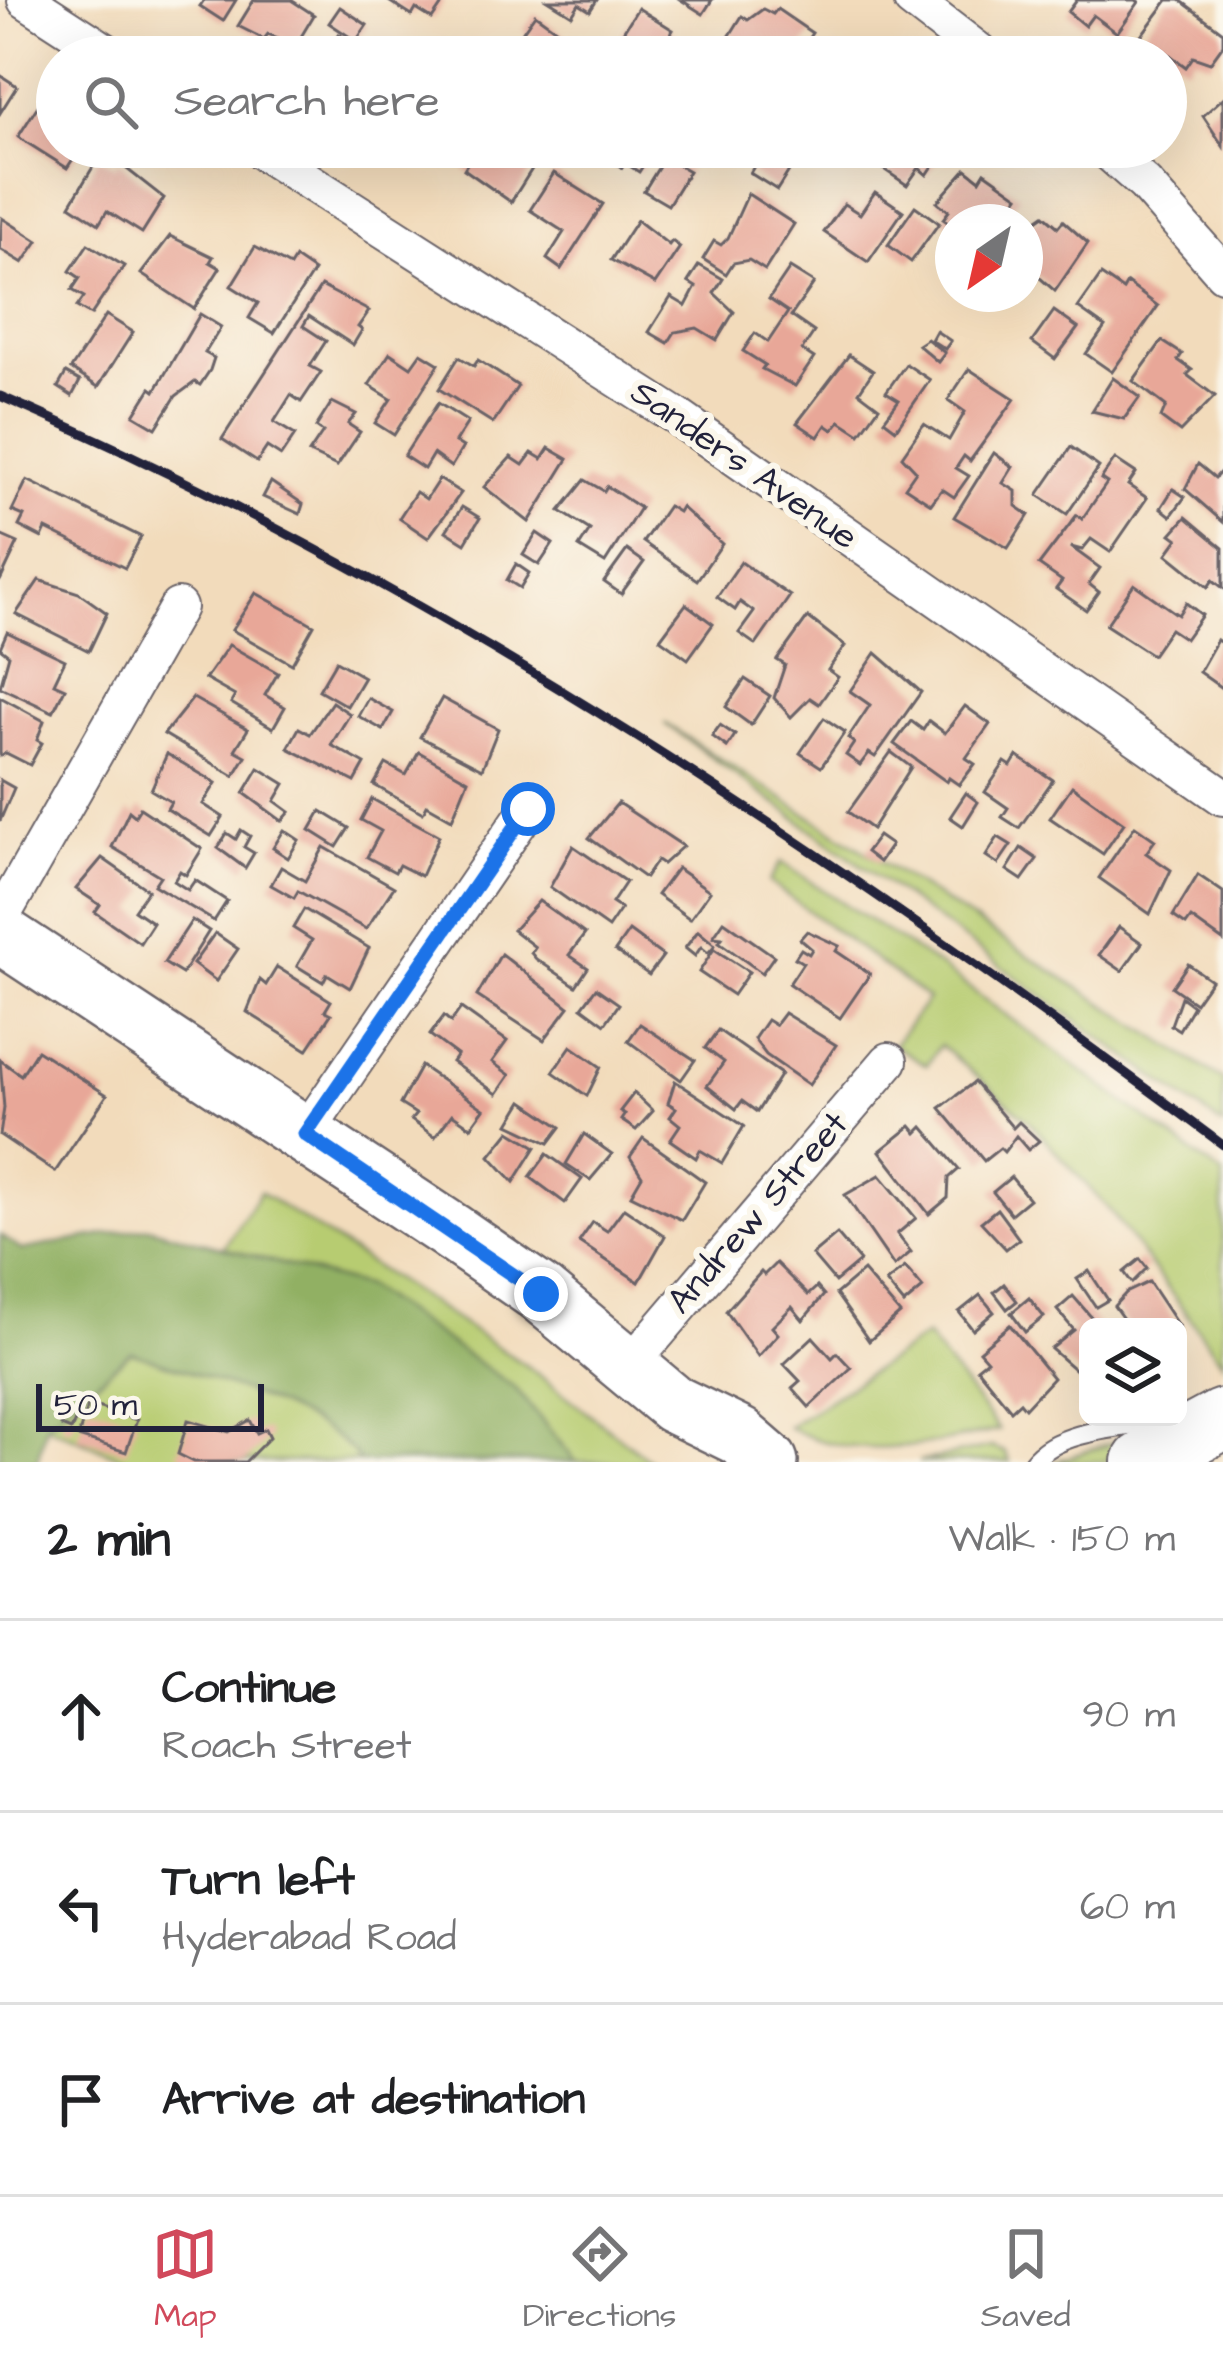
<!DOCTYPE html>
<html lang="en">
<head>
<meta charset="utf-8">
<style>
	:root { --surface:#fff; --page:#f6f6f6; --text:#202124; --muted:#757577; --line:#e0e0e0; --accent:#d1495b }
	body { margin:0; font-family:"Architects Daughter",sans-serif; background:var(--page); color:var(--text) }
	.controls { position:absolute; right:36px; bottom:36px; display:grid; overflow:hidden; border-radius:18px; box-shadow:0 12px 48px #0002 }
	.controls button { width:108px; height:108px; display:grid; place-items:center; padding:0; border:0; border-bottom:3px solid var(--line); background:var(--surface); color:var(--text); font:60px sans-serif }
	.compass { position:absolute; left:935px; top:204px; width:108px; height:108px; border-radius:50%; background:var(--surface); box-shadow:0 12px 48px #0002; rotate:214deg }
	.scale { position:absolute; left:36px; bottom:30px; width:228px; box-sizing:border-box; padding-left:12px; border:6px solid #22223b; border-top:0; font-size:33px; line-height:42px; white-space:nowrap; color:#22223b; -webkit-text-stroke:9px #fbf7ec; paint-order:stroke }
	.stop { position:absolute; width:36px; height:36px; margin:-27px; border:9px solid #1a73e8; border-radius:50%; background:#fff }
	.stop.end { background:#1a73e8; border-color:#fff; box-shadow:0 3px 12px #0008 }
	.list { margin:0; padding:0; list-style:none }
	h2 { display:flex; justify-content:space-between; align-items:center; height:156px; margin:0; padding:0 48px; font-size:51px }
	h2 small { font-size:39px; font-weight:400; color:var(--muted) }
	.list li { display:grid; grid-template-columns:78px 1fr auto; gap:36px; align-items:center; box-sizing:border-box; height:192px; padding:0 48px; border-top:3px solid var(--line) }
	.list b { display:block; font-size:45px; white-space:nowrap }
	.list p { margin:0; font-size:39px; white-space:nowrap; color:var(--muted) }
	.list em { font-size:39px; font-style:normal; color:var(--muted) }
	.icon { flex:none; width:66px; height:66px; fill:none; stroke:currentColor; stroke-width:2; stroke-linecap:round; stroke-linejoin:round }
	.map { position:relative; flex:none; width:1223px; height:1462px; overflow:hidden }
	.search { position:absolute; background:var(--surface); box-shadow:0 12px 48px #0002; left:36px; right:36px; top:36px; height:132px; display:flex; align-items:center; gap:30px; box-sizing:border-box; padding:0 42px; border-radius:66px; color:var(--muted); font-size:45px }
	.sheet { height:732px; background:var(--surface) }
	nav { display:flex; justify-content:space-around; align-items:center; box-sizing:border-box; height:168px; border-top:3px solid var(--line); background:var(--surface); font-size:33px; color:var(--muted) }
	nav a { display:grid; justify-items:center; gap:6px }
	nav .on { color:var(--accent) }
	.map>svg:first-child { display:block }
</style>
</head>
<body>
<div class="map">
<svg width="1223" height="1462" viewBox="0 0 1223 1462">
	<rect width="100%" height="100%" fill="#fbf7ec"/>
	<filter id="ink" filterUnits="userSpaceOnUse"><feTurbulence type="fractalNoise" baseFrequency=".00833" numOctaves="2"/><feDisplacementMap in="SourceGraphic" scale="24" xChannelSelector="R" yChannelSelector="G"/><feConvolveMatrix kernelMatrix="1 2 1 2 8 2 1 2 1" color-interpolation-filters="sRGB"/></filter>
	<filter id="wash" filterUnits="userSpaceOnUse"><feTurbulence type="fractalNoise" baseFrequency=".004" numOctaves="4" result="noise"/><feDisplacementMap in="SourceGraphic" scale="48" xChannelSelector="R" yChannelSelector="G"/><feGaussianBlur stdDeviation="2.7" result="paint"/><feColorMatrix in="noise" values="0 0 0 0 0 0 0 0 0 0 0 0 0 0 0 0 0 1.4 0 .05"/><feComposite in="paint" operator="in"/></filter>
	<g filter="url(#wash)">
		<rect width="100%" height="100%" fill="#f2dbbb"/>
		<g fill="#b7cc71" stroke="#6c7756" stroke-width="3">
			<path d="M664,723L1223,1080V1126Z"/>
			<path d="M781,862L946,971L1223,1175V1363L1111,1212L1028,1120L940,1045L927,1065L893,1045L928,999L769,882Z"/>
			<path d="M260,1192L531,1369L652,1462H576L514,1387L222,1250Z"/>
			<path d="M926,1336L999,1430C925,1447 851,1462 788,1427Z"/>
			<path d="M131,1351C188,1372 328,1411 360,1462H132L45,1425Z"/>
			<path d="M1136,1435L1140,1438L1104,1462H1054Z"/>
			<path d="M991,1447L1005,1452L1010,1462H918Z"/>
		</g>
		<path fill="#91b063" stroke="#5a694f" stroke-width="3" d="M148,1227L366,1287L514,1387L576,1462H360C329,1412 188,1372 131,1352L46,1425L37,1462H0V1235L21,1250Z"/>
		<g id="blocks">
			<g fill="#e8a798">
				<path d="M204,0H236L223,21L200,6Z"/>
				<path d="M254,0H291L314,15L296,45L268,34L264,39L238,26Z"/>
				<path d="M387,0H445L432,19L416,9L412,16Z"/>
				<path d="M548,0H597L590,11L579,4L572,15Z"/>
				<path d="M681,0H712L703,14Z"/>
				<path d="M1077,0H1136L1139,2L1117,33L1093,15L1085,26L1068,12Z"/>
				<path d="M1168,0H1180L1223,32V45L1210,63L1193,57L1186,67L1162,49L1156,56L1137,41Z"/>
				<path d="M340,7L367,25L356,41L329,23Z"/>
				<path d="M638,8L673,30L657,57H607Z"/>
				<path d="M763,9L773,14L777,9L812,33L796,57L778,49L744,57L724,45L742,16L748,20Z"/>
				<path d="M535,14L571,40L560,56L523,31Z"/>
				<path d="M339,34L358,47L354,54L359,57H324Z"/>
				<path d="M0,75L17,86L0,113Z"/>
				<path d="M1223,98V146L1203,116Z"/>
				<path d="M39,104L54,114L57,110V147H81L67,168L18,137Z"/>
				<path d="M477,147H515L537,161L511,202L464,169Z"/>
				<path d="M596,147H655L639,172L625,163L622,168Z"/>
				<path d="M766,147H804L777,190L750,173Z"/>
				<path d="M884,147H935L928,158L935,163L927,175L919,168L907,185L873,162Z"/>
				<path d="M99,157L115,167L118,162L164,198L142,233L107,211L99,224L70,205Z"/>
				<path d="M665,157L689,171L668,205L644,191Z"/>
				<path d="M966,169L980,180L985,172L1019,196L1001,222L953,226L943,219L949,211L937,202Z"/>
				<path d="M554,173L603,204L561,269L547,259L564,232L530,210Z"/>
				<path d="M875,192L903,211L868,262L824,232L844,204L860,214Z"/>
				<path d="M748,194L794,224L765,270L749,260L733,263L726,274L703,259L714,241L721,245L728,238Z"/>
				<path d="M915,206L939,223L911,262L888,245Z"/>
				<path d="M1044,215L1058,227L1063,221L1088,243L1055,291L1025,265V228Z"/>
				<path d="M2,218L38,241L23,263L0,249Z"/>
				<path d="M637,220L669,245L672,241L680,247L655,284L611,260Z"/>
				<path d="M170,236L213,257L210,262L220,268L194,309L141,274Z"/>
				<path d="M88,244L124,266L91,315L77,307L84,297L72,290L80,278L70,271Z"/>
				<path d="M255,247L290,266L295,258L314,271L274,333L249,318L258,303L231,286Z"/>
				<path d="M699,265L723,279L714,293L734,312L717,340L697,328L675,332L668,343L649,332L671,297L686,306L696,287L688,282Z"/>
				<path d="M790,268L814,283L791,316L814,332L802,350L814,358L795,386L762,369L765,365L743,351L755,333L768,342L788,312L769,299Z"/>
				<path d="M1101,275L1123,290L1127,283L1158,306L1112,372L1086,354L1105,327L1078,308Z"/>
				<path d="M321,286L369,311L358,327L362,330L353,345L309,316L303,326L326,341L310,366L321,372L301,402L291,395L274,422L295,435L281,456L267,447L257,462L222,439Z"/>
				<path d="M1054,311L1078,328L1055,359L1032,342Z"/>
				<path d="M200,314L221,327L205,353L214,358L210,370L200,385L195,382L176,396L156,428L134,415L151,388L155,391Z"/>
				<path d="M106,315L133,332L98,387L71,369Z"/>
				<path d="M936,331L951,341L945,349L931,340Z"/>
				<path d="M927,339L945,353L938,362L918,345Z"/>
				<path d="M1162,341L1182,354L1178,360L1192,370L1187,375L1215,396L1180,432L1161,418L1166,406L1133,381Z"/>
				<path d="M390,353L411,367L421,353L439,364L394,435L375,423L391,399L369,385Z"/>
				<path d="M849,355L873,371L859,392L879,407L860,434L840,421L833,430L826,425L818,437L797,423Z"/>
				<path d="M459,357L474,366L478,360L518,386L493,423L439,389Z"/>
				<path d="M906,364L930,380L896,429L884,420L899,400L886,392Z"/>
				<path d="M969,369L1015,399L970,461L964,456L956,468L969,476L954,497L942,489L931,504L905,487L916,471L902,456L924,424L949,440L965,412L948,400Z"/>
				<path d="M66,373L80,381L72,396L58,387Z"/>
				<path d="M1113,378L1140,397L1124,419L1092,411Z"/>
				<path d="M332,402L356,414L348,424L360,432L337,466L309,453L323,432L316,427Z"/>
				<path d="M438,403L468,422L455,442L463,447L451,467L433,454L424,469L404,456Z"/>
				<path d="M1071,447L1099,467L1067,514L1038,495Z"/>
				<path d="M549,448L568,459L529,522L484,487L511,457L523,465L532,453L542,459Z"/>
				<path d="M994,453L1013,467L1003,483L1016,491V506L1029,515L1008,548L954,517Z"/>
				<path d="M1115,459L1136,473L1128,485L1147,498L1110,552L1091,539L1082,550L1071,547L1100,568L1089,584L1099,592L1086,610L1056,589L1062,581L1039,565L1077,515L1082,519L1107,483L1101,479Z"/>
				<path d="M1198,464L1215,478L1223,469V522L1185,489Z"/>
				<path d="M439,479L461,493L428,538L399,518L416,492L426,499Z"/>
				<path d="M27,480L141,537L125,568L46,529L42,538L19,526L24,516L12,511Z"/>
				<path d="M585,480L604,491L607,486L640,508L605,563L579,547L590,530L560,511Z"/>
				<path d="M271,482L303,504L300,514L263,497Z"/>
				<path d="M1173,489L1185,497L1171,516L1161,508Z"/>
				<path d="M668,506L678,512L681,507L722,544L697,580L643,542Z"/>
				<path d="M462,507L480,518L465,543L446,531Z"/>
				<path d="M1186,517L1223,548V588L1213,580L1208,587L1167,554L1178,539L1171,534Z"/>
				<path d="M537,533L553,544L539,565L523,555Z"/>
				<path d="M0,535L18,543L0,581Z"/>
				<path d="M627,550L644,562L621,594L604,582Z"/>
				<path d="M741,562L790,596L756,645L739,633L754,612L740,602L735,610L717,597Z"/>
				<path d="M516,564L529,573L520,588L507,580Z"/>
				<path d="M39,580L79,593L107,613L89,651L16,614Z"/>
				<path d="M1134,584L1178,615L1186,603L1202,615L1185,639L1170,629L1152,655L1106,625Z"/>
				<path d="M256,593L314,625L292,664L232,630Z"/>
				<path d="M686,604L713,624L688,659L660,639Z"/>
				<path d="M808,617L845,646L828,670L838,677L819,704L810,698L791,717L774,698L785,665L777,660Z"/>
				<path d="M7,632L65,660L54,683L65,688L53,712L0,687L9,655L0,648Z"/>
				<path d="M1217,640L1223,644V689L1199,672Z"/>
				<path d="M229,645L278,673L265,695L285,707L273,728L231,703L235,696L205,679Z"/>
				<path d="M876,653L921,692L875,757L869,753L860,765L846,755L854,743L848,738L870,705L850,691Z"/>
				<path d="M336,661L364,677L347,706L319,690Z"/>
				<path d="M745,679L770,696L751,725L726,707Z"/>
				<path d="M0,697L44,721L37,740L42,743L30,765L6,753L0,756Z"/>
				<path d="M193,698L248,729L235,750L246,756L234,776L164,734Z"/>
				<path d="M368,698L393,712L383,730L358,716Z"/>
				<path d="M442,698L498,729L482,769L420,737Z"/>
				<path d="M332,702L350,714L331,745L365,764L355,782L288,748L299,728L310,734Z"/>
				<path d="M965,706L990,724L966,758L975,764L959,785L949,778L947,782L894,744L911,721L923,730L929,721L945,733Z"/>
				<path d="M824,718L845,732L821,767L800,753Z"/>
				<path d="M720,725L735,735L727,747L712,736Z"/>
				<path d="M419,752L468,780L452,819L427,805L423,813L374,785L386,764L406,775Z"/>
				<path d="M891,752L911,767L872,829L848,812Z"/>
				<path d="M167,754L216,783L203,804L223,817L211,836L167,809L171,802L151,790Z"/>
				<path d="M1017,756L1053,780L1019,828L1002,817L1008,808L985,792L1005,762L1011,766Z"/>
				<path d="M259,768L285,784L275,801L290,812L282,821L244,793Z"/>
				<path d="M0,780L14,788L0,821Z"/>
				<path d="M1072,786L1124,823L1103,854L1050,818Z"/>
				<path d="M966,793L978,802L963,826L950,817Z"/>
				<path d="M372,799L439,836L421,876L399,865L395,872L367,857L381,831L361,820Z"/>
				<path d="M618,803L683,846L663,864L657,860L645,878L589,838Z"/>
				<path d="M140,808L202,849L186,875L180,871L174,881L188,890L195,880L227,901L214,921L154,885L160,876L112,847L129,811L135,816Z"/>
				<path d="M321,811L349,828L337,847L310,830Z"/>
				<path d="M1135,826L1155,840L1146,853L1171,870L1150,914L1099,878Z"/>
				<path d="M241,830L250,836L244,847L254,853L245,868L218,848L227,833L236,839Z"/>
				<path d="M284,830L299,840L288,858L273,848Z"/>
				<path d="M878,836L891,845L879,862L866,852Z"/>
				<path d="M998,837L1011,845L998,864L986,856Z"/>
				<path d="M573,846L626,882L612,903L621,909L608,928L550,887Z"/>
				<path d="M324,847L394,887L366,929L298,891L294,898L271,885L281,867L305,881Z"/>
				<path d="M1021,848L1037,859L1022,880L1007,870Z"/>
				<path d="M102,858L148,890L134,910L153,923L140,943L95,912L100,905L76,889Z"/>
				<path d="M677,868L710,891L690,919L657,895Z"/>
				<path d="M1198,875L1223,892V941L1191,918L1186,925L1173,916Z"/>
				<path d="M539,901L585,934L569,955L588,968L576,986L536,959L531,953L535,947L513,930Z"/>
				<path d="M304,909L369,948L350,988L327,974L323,982L297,966L312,940L293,928Z"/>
				<path d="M192,920L209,931L182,974L164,963Z"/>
				<path d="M724,921L774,956L762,973L719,942L722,938L713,937Z"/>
				<path d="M1119,927L1142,943L1122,971L1099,955Z"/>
				<path d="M629,931L663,956L649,975L615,951Z"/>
				<path d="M698,931L715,945L708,953L701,947L695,956L685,948Z"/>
				<path d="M807,931L839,946L836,951L870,974L840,1018L789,984L803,963L795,958L801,949L809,954L812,949L800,939Z"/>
				<path d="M215,933L238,949L216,981L193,964Z"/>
				<path d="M714,949L749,972L733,995L699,972Z"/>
				<path d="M501,954L569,1007L544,1040L477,996Z"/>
				<path d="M1188,964L1211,980L1195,1003L1172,987Z"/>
				<path d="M277,967L331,1001L325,1011L331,1014L307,1050L247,1012L260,980L266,985Z"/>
				<path d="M596,988L619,1004L605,1024L582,1007Z"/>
				<path d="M1181,997L1193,1006L1179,1030L1171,1025Z"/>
				<path d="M461,1008L507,1041L492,1062L510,1075L497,1094L452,1062L457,1055L430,1035L444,1016L451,1022Z"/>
				<path d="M784,1013L836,1045L809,1085L766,1055L754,1039L767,1020L775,1025Z"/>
				<path d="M640,1024L695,1060L681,1080L628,1041Z"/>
				<path d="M718,1030L781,1074L757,1112L742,1101L736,1109L707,1086L724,1062L705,1048Z"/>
				<path d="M571,1046L601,1067L587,1096L553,1072Z"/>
				<path d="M37,1050L107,1095L55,1172L0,1135L4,1108L0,1060L21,1075Z"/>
				<path d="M421,1066L484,1109L471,1127L452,1114L435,1137L411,1120L416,1114L400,1104Z"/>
				<path d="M675,1081L744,1126L722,1163L700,1150L696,1158L670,1140L680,1125L670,1117L676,1108L668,1103Z"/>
				<path d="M974,1082L1013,1128L1019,1122L1039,1141L1028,1150L1016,1136L1004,1152L1000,1148L984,1161L940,1108Z"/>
				<path d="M634,1093L653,1111L636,1130L621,1120L625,1114L620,1111Z"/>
				<path d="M523,1101L561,1127L549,1143L509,1124Z"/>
				<path d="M911,1126L917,1133L923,1127L959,1169L949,1178L948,1198L929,1214L880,1151Z"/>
				<path d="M510,1131L536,1147L514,1182L490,1156Z"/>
				<path d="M584,1134L612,1154L590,1180L566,1164Z"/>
				<path d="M643,1138L705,1182L682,1220L631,1195L642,1176L630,1157Z"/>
				<path d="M547,1154L582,1179L565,1203L530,1177Z"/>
				<path d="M880,1175L916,1218L897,1234L911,1252L894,1266L845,1195Z"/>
				<path d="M1011,1177L1029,1199L1011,1214L993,1192Z"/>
				<path d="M624,1208L665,1236L639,1282L579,1242L593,1222L607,1231Z"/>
				<path d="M997,1209L1019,1239L1006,1249L981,1222Z"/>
				<path d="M837,1234L860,1261L835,1282L812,1255Z"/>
				<path d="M1140,1259L1147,1268L1132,1283L1124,1272Z"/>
				<path d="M776,1263L808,1295L817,1287L824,1295L803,1320L792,1307L772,1327L778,1334L758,1356L726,1311L761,1272L764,1275Z"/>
				<path d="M905,1267L923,1288L904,1304L886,1282Z"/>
				<path d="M863,1271L900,1314L869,1341L836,1294Z"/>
				<path d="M1089,1271L1108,1300L1096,1307L1077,1279Z"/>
				<path d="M1149,1282L1179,1327H1129L1114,1306L1126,1293Z"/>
				<path d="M1004,1284L1017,1301L1007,1309L994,1292Z"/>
				<path d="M980,1295L994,1312L973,1330L959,1312Z"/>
				<path d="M1073,1296L1100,1327H1088V1381L1051,1349L1074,1330L1057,1310Z"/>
				<path d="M1029,1298L1044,1317L1025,1332L1011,1313Z"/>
				<path d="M1010,1325L1053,1378L1025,1408L1020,1402L1011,1410L977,1368L987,1360L979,1351Z"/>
				<path d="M813,1337L832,1358L837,1353L851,1368L809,1407L792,1388L800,1381L784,1364Z"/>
				<path d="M88,1404L137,1420L126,1452L78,1437Z"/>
				<path d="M67,1413L77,1417L71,1430L61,1426Z"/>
				<path d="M188,1420L229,1432L250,1420L257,1433L266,1429L270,1437L245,1462H194L178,1454Z"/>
			</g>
		</g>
	</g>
	<g filter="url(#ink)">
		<use href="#blocks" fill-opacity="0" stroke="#6b6368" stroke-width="3"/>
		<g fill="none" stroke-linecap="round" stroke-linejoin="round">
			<defs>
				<path id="service" d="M1033,1462C1058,1429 1126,1428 1165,1421L1174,1424"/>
				<g id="minor">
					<path d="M26,0L114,57"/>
					<path d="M912,0L986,57"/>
					<path d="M255,147L676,416L1223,797"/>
					<path d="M1103,147L1145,184L1223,273"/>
					<path d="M0,919L178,607"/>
					<path d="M305,1134L528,809"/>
					<path d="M629,1366L889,1061"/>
				</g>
				<path id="primary" d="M0,934L450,1231L541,1294L673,1404L739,1436L769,1462"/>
				<path id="trunk" d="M1143,1462L1223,1419"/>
			</defs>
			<use href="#service" stroke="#6b6368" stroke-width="22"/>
			<use href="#minor" stroke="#6b6368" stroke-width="40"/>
			<use href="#primary" stroke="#6b6368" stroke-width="62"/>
			<use href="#trunk" stroke="#6b6368" stroke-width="64"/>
			<use href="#service" stroke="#fff" stroke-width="18"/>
			<use href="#minor" stroke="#fff" stroke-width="36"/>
			<use href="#primary" stroke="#fff" stroke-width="57"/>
			<use href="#trunk" stroke="#fff" stroke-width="60"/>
			<path stroke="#22223b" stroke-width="9" d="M0,396C440,586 840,859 1223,1145"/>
		</g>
	</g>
	<g fill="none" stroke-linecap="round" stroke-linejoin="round" filter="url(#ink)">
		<path stroke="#1a73e8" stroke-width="15" d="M528,809L305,1134L541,1294"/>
	</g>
	<g text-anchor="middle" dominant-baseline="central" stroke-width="12" stroke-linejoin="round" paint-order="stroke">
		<g font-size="36" fill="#22223b" stroke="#fbf7ec">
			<text transform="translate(744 465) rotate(35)">Sanders Avenue</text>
			<text transform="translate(758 1213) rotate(-49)">Andrew Street</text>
		</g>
	</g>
</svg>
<div class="controls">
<button><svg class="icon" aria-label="layers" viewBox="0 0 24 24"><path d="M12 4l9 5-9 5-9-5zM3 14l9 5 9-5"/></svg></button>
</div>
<svg class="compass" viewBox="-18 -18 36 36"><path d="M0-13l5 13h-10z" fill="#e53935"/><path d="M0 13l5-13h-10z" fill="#757577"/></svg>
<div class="scale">50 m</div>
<div class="stop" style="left:528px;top:809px"></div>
<div class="stop end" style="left:541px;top:1294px"></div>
<div class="search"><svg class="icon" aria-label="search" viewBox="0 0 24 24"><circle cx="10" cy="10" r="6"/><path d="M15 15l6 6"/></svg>Search here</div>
</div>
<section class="sheet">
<h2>2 min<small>Walk · 150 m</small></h2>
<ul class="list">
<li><svg class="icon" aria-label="ahead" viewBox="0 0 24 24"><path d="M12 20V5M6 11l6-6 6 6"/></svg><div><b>Continue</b><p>Roach Street</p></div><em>90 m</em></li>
<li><svg class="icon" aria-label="left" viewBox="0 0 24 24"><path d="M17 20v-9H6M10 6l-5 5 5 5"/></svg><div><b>Turn left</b><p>Hyderabad Road</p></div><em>60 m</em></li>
<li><svg class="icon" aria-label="arrive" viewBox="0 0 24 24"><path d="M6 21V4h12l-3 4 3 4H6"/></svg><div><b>Arrive at destination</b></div></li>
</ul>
</section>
<nav>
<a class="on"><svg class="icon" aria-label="map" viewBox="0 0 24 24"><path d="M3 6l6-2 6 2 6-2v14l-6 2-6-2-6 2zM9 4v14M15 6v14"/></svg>Map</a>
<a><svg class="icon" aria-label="directions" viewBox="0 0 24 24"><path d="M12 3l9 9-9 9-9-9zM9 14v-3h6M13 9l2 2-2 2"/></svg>Directions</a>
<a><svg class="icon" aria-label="saved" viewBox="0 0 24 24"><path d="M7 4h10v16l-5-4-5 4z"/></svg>Saved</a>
</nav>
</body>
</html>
